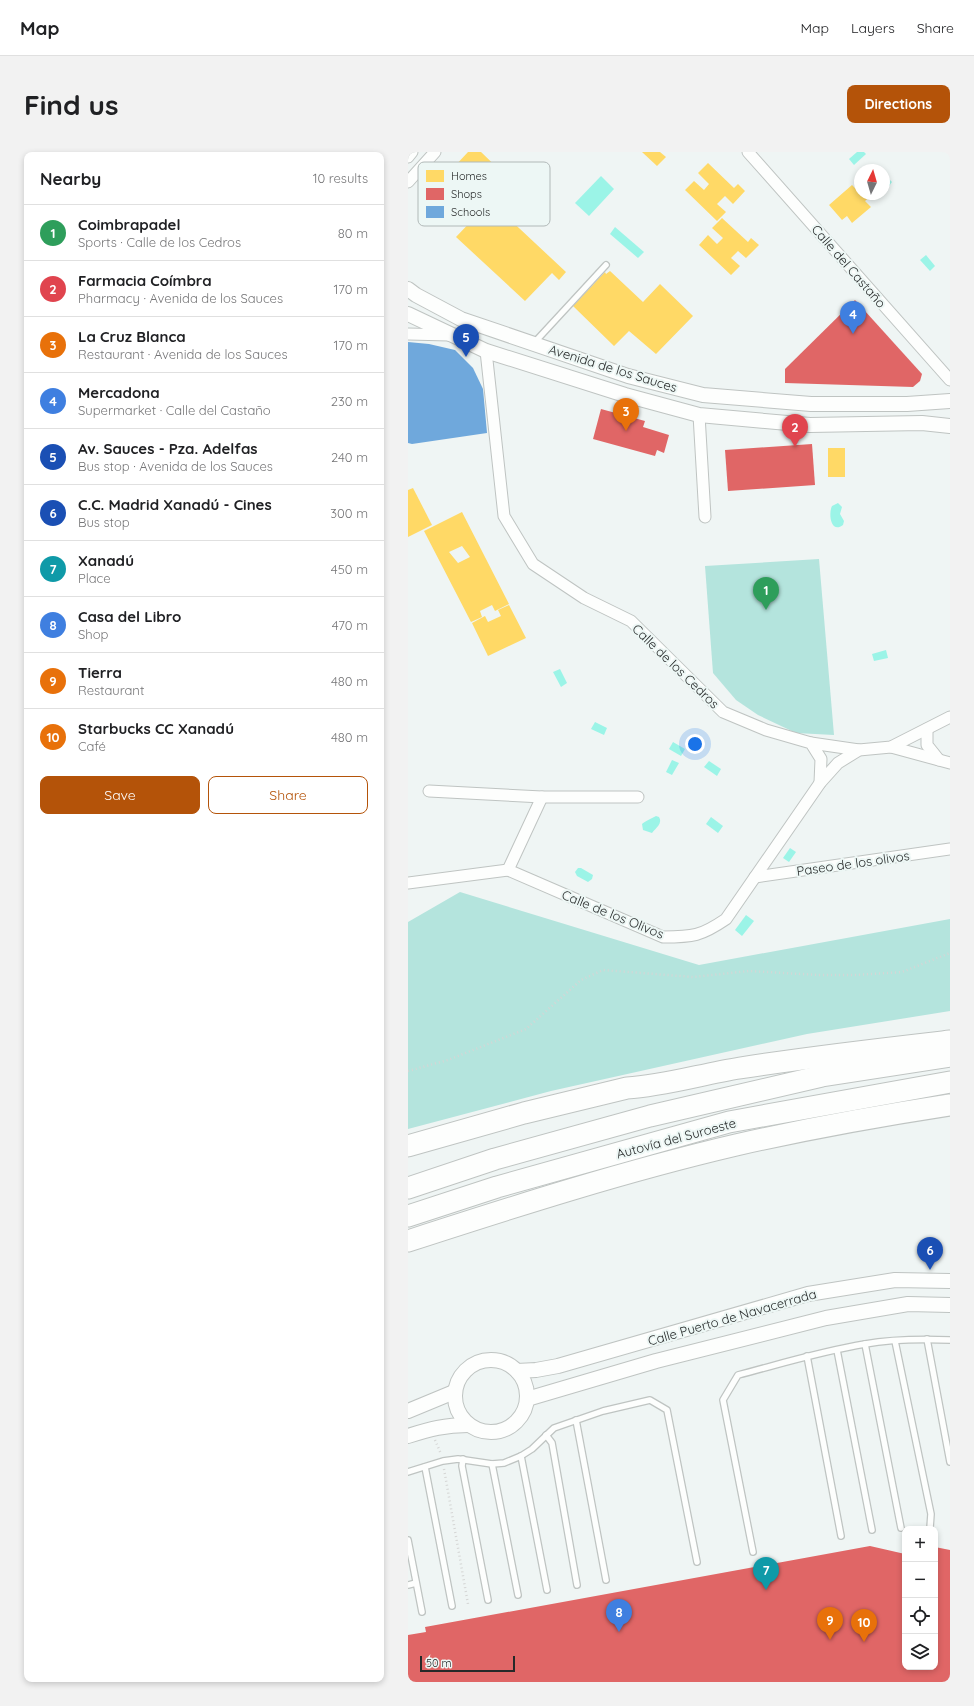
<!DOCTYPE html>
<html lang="en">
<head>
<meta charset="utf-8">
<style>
	:root { --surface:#fff; --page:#f2f2f2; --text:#202124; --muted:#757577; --line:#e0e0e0; --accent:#b45309 }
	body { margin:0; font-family:Quicksand,sans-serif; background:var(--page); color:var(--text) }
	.controls { position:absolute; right:12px; bottom:12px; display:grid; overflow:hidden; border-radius:8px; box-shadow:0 2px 6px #0003 }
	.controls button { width:36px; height:36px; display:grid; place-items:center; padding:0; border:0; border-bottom:1px solid var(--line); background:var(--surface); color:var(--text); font:20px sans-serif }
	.compass { position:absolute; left:446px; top:12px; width:36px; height:36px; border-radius:50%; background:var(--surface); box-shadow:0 2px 6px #0003; rotate:5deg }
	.scale { position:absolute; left:12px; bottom:10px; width:95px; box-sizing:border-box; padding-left:4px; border:2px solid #262929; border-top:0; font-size:11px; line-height:14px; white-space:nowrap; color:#262929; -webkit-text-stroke:3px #edf7f5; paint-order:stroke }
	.you { position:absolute; left:287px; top:592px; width:14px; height:14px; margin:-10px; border:3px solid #fff; border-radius:50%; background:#1a73e8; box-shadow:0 0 0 6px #1a73e833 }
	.badge { display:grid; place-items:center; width:26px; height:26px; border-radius:50%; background:var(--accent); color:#fff; font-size:13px; font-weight:700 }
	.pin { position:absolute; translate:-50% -33px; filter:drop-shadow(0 1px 2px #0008) }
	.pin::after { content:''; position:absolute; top:21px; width:14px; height:12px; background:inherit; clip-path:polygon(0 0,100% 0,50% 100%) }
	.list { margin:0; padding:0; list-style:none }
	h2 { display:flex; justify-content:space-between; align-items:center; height:52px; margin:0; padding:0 16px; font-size:17px }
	h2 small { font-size:13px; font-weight:400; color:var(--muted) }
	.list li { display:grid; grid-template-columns:26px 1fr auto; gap:12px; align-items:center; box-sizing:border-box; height:56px; padding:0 16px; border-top:1px solid var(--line) }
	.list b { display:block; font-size:15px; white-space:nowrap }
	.list p { margin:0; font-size:13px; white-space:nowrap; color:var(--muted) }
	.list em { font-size:13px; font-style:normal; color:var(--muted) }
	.actions { display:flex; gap:8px; padding:12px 16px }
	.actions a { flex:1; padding:9px 0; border:1px solid var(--accent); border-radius:8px; text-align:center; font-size:14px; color:var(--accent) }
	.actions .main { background:var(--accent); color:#fff }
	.icon { flex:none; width:22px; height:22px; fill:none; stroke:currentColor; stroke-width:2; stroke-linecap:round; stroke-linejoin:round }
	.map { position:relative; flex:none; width:542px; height:1530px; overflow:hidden; border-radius:8px }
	header { display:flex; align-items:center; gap:24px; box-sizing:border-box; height:56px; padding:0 20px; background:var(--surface); border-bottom:1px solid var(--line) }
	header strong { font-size:19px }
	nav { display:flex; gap:22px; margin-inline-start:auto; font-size:14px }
	.intro { display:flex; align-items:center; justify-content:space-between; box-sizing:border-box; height:96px; padding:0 24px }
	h1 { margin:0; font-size:28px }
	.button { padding:10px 18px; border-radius:8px; background:var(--accent); color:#fff; font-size:14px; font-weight:700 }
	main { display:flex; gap:24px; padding:0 24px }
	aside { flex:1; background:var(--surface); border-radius:8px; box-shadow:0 2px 6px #0003 }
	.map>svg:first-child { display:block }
</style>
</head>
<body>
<header>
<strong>Map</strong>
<nav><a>Map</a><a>Layers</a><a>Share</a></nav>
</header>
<div class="intro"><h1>Find us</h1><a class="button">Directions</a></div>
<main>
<aside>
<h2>Nearby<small>10 results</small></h2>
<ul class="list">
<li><span class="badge" style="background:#2e9e5b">1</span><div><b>Coimbrapadel</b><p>Sports · Calle de los Cedros</p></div><em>80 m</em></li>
<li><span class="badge" style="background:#e0444e">2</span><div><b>Farmacia Coímbra</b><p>Pharmacy · Avenida de los Sauces</p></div><em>170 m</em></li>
<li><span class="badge" style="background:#e8710a">3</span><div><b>La Cruz Blanca</b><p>Restaurant · Avenida de los Sauces</p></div><em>170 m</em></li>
<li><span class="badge" style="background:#3f7fe0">4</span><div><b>Mercadona</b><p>Supermarket · Calle del Castaño</p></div><em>230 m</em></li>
<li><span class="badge" style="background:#1a4fb4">5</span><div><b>Av. Sauces - Pza. Adelfas</b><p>Bus stop · Avenida de los Sauces</p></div><em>240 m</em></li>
<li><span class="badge" style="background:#1a4fb4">6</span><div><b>C.C. Madrid Xanadú - Cines</b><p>Bus stop</p></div><em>300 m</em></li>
<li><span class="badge" style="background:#0f9aa8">7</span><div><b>Xanadú</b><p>Place</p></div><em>450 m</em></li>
<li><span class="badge" style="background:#3f7fe0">8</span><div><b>Casa del Libro</b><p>Shop</p></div><em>470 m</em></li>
<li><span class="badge" style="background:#e8710a">9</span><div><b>Tierra</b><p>Restaurant</p></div><em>480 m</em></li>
<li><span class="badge" style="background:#e8710a">10</span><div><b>Starbucks CC Xanadú</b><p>Café</p></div><em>480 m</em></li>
</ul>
<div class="actions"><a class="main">Save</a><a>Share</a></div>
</aside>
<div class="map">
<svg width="542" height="1530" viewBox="0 0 542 1530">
	<rect width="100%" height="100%" fill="#eff5f4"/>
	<g fill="#b4e4dd">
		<path d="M411,407L426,583L388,581L350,563L328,548L305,521L297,414Z"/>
		<path d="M52,740L291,813L542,767V859L399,882L143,939L0,977V770Z"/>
	</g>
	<g fill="#9bf4e7">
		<path d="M449,0H456L458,2L446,13L441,7Z"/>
		<path d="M476,22L484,30L478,38L476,37Z"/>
		<path d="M193,24L206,37L181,64L167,51Z"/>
		<path d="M207,75L236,100L230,106L202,82Z"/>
		<path d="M518,103L527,114L522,119L512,108Z"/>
		<path d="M430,351L434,355L432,362L436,369L435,373C423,382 420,362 424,354Z"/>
		<path d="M478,498L480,506L466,509L464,502Z"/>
		<path d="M152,517L159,531L153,535L145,520Z"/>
		<path d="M187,570L199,576L196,583L183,577Z"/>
		<path d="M265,590L277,597L273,604L261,597Z"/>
		<path d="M264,608L271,611L264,623L258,620Z"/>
		<path d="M301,609L313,617L309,624L296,615Z"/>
		<path d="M248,664L251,665C255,671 248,676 244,681L235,678L234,672C237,669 243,667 248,664Z"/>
		<path d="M303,665L315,674L310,681L298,672Z"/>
		<path d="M382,696L388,700L381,710L375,706Z"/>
		<path d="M170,716H173L185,723L184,727L180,730L169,724L167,720Z"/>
		<path d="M338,763L346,769L334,784L327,778Z"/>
	</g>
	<g fill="#ffd966" fill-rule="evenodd">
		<path d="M60,0H73L101,27L87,42L73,29L66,34L158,120L151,128L144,121L117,149L48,85L68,64L31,31Z"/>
		<path d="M234,0H252L258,5L249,14Z"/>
		<path d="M300,11L326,36L330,32L337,39L325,52L317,44L309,52L318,60L309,69L277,38L286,29L296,38L301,32L290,21Z"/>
		<path d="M444,33L450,39L452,37V42H463L464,43L457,49L463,55L444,71L439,64L434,68L421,53Z"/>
		<path d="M314,66L340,90L343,86L351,93L338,106L330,99L323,106L332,114L323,123L291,93L300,83L309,92L315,86L304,76Z"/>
		<path d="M202,119L235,150L252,132L285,164L248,202L221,179L206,194L165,154L197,120L198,122Z"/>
		<rect x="420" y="296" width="17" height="29"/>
		<path d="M5,336L24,373L0,385V338Z"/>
		<path d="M54,360L101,452L87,459L84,453L72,459L74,465L63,470L16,379ZM54,394L62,405L50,411L41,400Z"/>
		<path d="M101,453L118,486L80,504L64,471L77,464L80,470L93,464L90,458Z"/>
	</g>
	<g fill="#e06666">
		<path d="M447,148L514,222L512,229L505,235L377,231V217Z"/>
		<path d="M193,257L237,269L235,275L261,283L256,301L249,298L247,304L185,287Z"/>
		<path d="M404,292L407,333L320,339L317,298Z"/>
		<path d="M462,1394L497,1402V1515H527V1395L542,1398V1530H0V1483L18,1480L17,1475Z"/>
	</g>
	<path fill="#6fa8dc" d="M0,190L21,192L47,198L65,216L75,237L79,281L4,292L0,291Z"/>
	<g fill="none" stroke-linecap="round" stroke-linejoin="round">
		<defs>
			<g id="service">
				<path d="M126,191L198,113"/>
				<path d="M519,1187L542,1310"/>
				<path d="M487,1189L523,1362L522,1376"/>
				<path d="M457,1192L493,1376"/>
				<path d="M429,1198L464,1378"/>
				<path d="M399,1204L433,1384"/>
				<path d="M168,1268L198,1428"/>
				<path d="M138,1283L144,1291L169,1433"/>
				<path d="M113,1304L139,1438"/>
				<path d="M55,1307L54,1314L80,1448"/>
				<path d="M84,1312L110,1443"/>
				<path d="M17,1315L44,1454"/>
				<path d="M0,1320L35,1309L50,1307L84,1312L96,1311L113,1304L124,1297L146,1276L195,1259L242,1248L259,1258L289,1410"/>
				<path d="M0,1388L14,1460"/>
				<path d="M345,1400L315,1248L330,1223C372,1212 414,1199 457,1192C485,1187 514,1187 542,1188"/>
				<path d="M0,1433L8,1431"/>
			</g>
			<g id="minor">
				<path d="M340,0L542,228"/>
				<path d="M0,5L4,0"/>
				<path d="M0,30L27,0"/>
				<path d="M0,182L41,183"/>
				<path d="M78,199L96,364L125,412L176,446L223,469L315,560L358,578L403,591L413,607L412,631"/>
				<path d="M291,263L297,365"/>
				<path d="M519,577V593L531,608"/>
				<path d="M403,591L451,598"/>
				<path d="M483,595L542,611"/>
				<path d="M21,639L134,645H230"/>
				<path d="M100,718L134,645"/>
				<path d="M347,725L542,697"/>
				<path d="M0,731L100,718L255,785C285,785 293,784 318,767L412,631L430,611L451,598L483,595L542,565"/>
			</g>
			<g id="tertiary">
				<path d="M0,137L8,143L53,167L220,224L295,243L403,252H499L542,249"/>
				<path d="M0,162L78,199L217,243L291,263L402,273L514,271L542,274"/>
				<circle cx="83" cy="1244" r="36"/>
				<path d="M109,1219L128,1218L150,1214L400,1142L487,1128L542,1129"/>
				<path d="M119,1247L248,1209L418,1166L500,1152L542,1153"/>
				<path d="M0,1259L46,1240"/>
				<path d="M0,1284C22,1277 37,1273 60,1273"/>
			</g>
			<g id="motorway">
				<path d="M0,994L116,961L219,936C256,934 294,922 332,916C401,905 472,897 542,889"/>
				<path d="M0,1036L87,1007L242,964L414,924L542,904"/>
				<path d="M0,1064L89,1035L321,970L542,930"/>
				<path d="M0,1089C108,1054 217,1019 328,993C399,977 470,964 542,953"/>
			</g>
		</defs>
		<use href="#service" stroke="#bfc4c2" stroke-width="8"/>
		<use href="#minor" stroke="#bfc4c2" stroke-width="13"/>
		<use href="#tertiary" stroke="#bfc4c2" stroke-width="16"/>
		<use href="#motorway" stroke="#bfc4c2" stroke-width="23"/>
		<g stroke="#d5d6d5" stroke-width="2.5" stroke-dasharray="1 3" stroke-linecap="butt">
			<path d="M0,919L40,908L118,877L173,828L195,818L285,825L341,819L411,823H447L494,820L542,801"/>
			<path d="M27,1288L33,1302"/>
			<path d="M36,1317L60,1452"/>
		</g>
		<use href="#service" stroke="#fdfefd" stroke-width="5.5"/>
		<use href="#minor" stroke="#fdfefd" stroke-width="11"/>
		<use href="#tertiary" stroke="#fdfefd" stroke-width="14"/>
		<use href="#motorway" stroke="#fdfefd" stroke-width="21"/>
	</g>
	<g text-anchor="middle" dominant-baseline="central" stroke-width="4" stroke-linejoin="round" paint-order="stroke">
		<g font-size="13" fill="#262929" stroke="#edf7f5">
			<text transform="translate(441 114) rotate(49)">Calle del Castaño</text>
			<text transform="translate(205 216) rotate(17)">Avenida de los Sauces</text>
			<text transform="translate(268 514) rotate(44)">Calle de los Cedros</text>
			<text transform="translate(445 711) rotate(-8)">Paseo de los olivos</text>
			<text transform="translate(205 762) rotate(22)">Calle de los Olivos</text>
			<text transform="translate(268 986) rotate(-15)">Autovía del Suroeste</text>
			<text transform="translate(324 1165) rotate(-16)">Calle Puerto de Navacerrada</text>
		</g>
	</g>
	<rect x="10" y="10" width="132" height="64" rx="6" fill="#edf7f5" stroke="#b1b9b8" stroke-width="1"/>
	<rect x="18" y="18" width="18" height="12" fill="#ffd966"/>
	<rect x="18" y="36" width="18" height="12" fill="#e06666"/>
	<rect x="18" y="54" width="18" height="12" fill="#6fa8dc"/>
	<g font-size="11" fill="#262929">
		<text x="43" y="28">Homes</text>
		<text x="43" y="46">Shops</text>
		<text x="43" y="64">Schools</text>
	</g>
</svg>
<div class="controls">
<button>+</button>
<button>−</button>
<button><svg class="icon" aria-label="locate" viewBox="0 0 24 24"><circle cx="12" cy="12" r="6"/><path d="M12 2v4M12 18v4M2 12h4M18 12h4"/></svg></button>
<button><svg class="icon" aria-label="layers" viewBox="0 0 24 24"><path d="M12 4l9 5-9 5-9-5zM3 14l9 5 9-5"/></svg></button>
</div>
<svg class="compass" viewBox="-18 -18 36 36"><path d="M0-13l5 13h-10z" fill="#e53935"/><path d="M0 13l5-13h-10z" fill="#757577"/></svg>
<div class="scale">50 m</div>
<div class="you"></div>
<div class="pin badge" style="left:358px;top:458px;background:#2e9e5b">1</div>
<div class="pin badge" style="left:387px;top:295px;background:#e0444e">2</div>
<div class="pin badge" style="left:218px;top:279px;background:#e8710a">3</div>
<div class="pin badge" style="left:445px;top:182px;background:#3f7fe0">4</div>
<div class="pin badge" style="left:58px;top:205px;background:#1a4fb4">5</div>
<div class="pin badge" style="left:522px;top:1118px;background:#1a4fb4">6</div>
<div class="pin badge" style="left:358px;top:1438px;background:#0f9aa8">7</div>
<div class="pin badge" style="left:211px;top:1480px;background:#3f7fe0">8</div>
<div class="pin badge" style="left:422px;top:1488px;background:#e8710a">9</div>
<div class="pin badge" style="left:456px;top:1490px;background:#e8710a">10</div>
</div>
</main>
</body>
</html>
